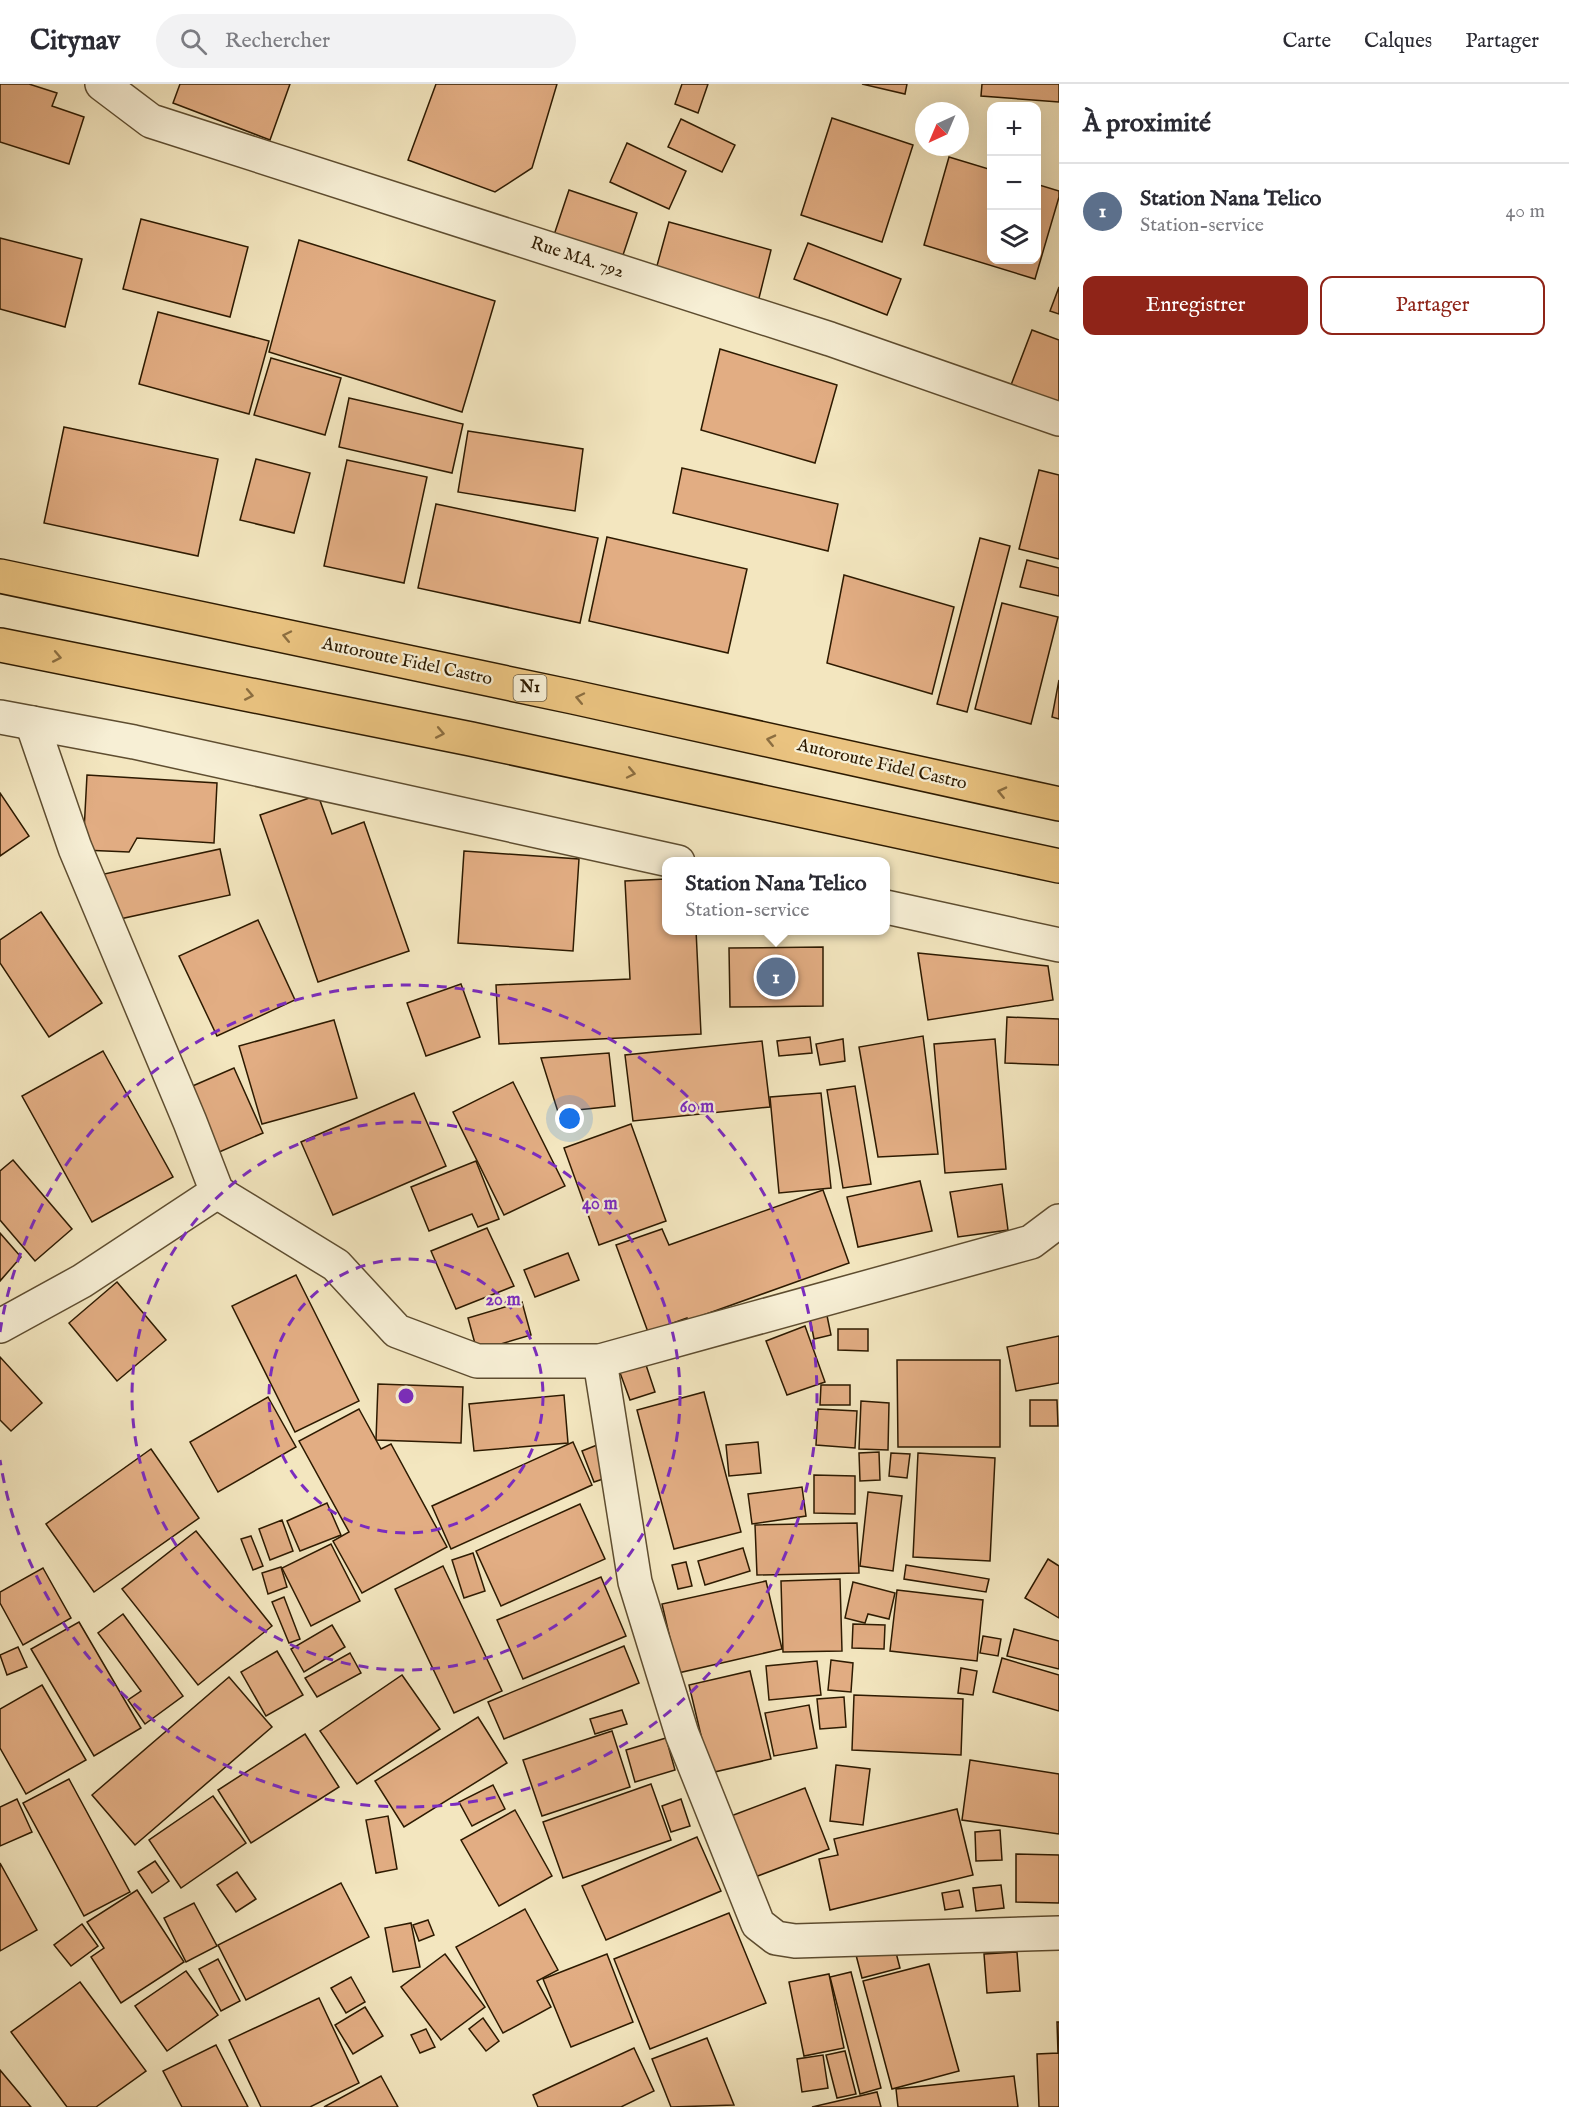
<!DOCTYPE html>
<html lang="fr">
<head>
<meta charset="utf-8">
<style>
	:root { --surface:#fff; --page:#f2f2f3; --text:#2b2b33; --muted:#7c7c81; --line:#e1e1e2; --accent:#8f2418 }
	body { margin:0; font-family:"IM FELL English",serif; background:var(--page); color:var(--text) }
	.controls { position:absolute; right:18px; top:18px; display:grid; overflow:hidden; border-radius:12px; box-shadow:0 6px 24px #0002 }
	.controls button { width:54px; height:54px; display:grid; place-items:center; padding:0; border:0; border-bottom:2px solid var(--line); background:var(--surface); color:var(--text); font:30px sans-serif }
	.compass { position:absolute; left:915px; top:18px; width:54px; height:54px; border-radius:50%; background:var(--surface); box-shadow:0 6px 24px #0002; rotate:224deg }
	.you { position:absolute; left:570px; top:1035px; width:21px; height:21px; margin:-15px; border:4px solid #fff; border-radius:50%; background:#1a73e8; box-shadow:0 0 0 9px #1a73e833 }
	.badge { display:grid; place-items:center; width:39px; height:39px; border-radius:50%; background:var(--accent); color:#fff; font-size:20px; font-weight:700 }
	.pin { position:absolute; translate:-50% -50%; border:3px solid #fff; box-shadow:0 2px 6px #0006 }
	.popup { position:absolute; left:662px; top:773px; width:228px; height:78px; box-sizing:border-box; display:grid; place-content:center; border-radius:12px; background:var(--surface); filter:drop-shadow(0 2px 4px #0005); font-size:20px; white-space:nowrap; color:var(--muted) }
	.popup b { font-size:22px; color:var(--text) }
	.popup::after { content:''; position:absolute; left:50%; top:100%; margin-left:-12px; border:12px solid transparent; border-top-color:var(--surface) }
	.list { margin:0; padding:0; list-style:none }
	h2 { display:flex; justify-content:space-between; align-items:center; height:78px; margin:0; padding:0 24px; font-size:26px }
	h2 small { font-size:20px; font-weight:400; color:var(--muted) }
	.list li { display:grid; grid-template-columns:39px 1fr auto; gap:18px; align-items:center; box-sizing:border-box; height:96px; padding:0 24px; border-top:2px solid var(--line) }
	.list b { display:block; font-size:22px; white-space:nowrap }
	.list p { margin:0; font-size:20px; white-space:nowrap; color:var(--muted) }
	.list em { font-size:20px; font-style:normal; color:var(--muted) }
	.actions { display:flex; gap:12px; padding:18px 24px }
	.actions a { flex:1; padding:14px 0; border:2px solid var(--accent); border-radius:12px; text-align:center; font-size:21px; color:var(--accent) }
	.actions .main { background:var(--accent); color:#fff }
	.icon { flex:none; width:33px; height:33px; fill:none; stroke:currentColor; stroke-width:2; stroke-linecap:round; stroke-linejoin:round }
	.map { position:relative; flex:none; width:1059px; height:2023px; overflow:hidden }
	header { display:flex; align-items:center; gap:36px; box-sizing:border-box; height:84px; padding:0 30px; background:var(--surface); border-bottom:2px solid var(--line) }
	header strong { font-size:28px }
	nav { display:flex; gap:33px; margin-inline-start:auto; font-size:21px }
	.search { width:420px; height:54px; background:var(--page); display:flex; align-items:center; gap:15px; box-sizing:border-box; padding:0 21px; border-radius:33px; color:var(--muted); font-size:22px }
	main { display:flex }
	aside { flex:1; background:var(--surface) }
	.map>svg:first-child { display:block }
</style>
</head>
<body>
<header>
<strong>Citynav</strong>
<div class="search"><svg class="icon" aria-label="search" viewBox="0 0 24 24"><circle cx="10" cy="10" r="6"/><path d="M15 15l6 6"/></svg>Rechercher</div>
<nav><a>Carte</a><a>Calques</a><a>Partager</a></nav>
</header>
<main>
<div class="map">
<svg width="1059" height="2023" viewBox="0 0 1059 2023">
	<rect width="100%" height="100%" fill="#f3e6bf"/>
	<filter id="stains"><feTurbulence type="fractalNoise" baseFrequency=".00333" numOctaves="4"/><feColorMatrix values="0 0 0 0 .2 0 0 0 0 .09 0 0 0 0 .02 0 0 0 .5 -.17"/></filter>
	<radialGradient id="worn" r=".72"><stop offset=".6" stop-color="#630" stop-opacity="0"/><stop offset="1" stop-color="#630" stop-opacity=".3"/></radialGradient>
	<g fill="#e2ad83" stroke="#2d1a00" stroke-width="1.5">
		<path d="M0,0H29L57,9L52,22L84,33L69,80L0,58Z"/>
		<path d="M180,0H290L270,56L173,19Z"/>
		<path d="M436,0H557L532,84L495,108L408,76Z"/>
		<path d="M682,0H708L698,29L675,20Z"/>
		<path d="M862,0H907L905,10Z"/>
		<path d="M982,0H1059V18L981,12Z"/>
		<path d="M832,34L913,61L882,158L801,131Z"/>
		<path d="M681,35L735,61L722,88L668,63Z"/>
		<path d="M627,59L686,87L669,125L610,98Z"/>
		<path d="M949,73L992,86V176H1036V100L1059,107V113L1035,195L924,161Z"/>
		<path d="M569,106L637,129L621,177L553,154Z"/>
		<path d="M141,135L248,163L230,233L123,205Z"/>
		<path d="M669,138L771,166L758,218L655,189Z"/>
		<path d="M0,154L82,175L65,243L0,225Z"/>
		<path d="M299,156L495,217L462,328L269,268Z"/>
		<path d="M808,159L901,195L887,231L794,195Z"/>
		<path d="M1059,203V230L1050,227Z"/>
		<path d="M158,228L269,257L249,330L139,300Z"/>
		<path d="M1032,246L1059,256V319L1011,301Z"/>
		<path d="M720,265L837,301L815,379L701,346Z"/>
		<path d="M271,274L341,294L325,351L254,331Z"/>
		<path d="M349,314L463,340L452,389L339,363Z"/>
		<path d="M64,343L218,375L198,472L44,439Z"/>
		<path d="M468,347L583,365L575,427L458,408Z"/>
		<path d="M256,375L310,389L294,449L240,436Z"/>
		<path d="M347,376L427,393L404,499L324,482Z"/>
		<path d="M682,384L838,420L828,467L673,429Z"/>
		<path d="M1039,386L1059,391V475L1019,465Z"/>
		<path d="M436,420L598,454L580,539L418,504Z"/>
		<path d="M607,453L747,485L728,569L589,537Z"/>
		<path d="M980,454L1010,462L967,628L937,620Z"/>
		<path d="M1027,476L1059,484V512L1020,503Z"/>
		<path d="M844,491L954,523L932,610L827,579Z"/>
		<path d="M1002,519L1058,533L1031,640L975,625Z"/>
		<path d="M1059,596V635L1052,633Z"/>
		<path d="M87,691L217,699L214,759L137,754L129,768L83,766Z"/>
		<path d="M0,709L29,752L0,772Z"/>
		<path d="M318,711L332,750L364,738L409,867L318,898L260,731Z"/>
		<path d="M220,765L230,811L106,838L95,792Z"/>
		<path d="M464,767L579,775L573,867L458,859Z"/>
		<path d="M666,795V846H696L701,950L499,960L496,901L630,895L625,797Z"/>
		<path d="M41,828L102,919L49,953L0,879V856Z"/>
		<path d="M258,836L295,916L217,952L179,872Z"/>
		<path d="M823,863V922L730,923L729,864Z"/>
		<path d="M918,869L1048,882L1053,916L928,936Z"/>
		<path d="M461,900L480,953L426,972L407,919Z"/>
		<path d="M1007,933L1059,935V981L1005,979Z"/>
		<path d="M334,936L357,1014L262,1040L239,962Z"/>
		<path d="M923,952L938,1070L878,1073L859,963Z"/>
		<path d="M810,953L812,969L779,972L777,957Z"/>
		<path d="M843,955L845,977L820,981L816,960Z"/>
		<path d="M995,955L1006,1085L945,1089L934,960Z"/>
		<path d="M762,957L770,1023L633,1037L625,971Z"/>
		<path d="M103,967L173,1093L92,1138L22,1012Z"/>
		<path d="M609,969L615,1022L558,1028L541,974Z"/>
		<path d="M234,984L263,1049L217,1069L188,1004Z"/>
		<path d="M513,998L565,1102L504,1131L453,1028Z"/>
		<path d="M855,1002L871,1100L843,1104L827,1006Z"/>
		<path d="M414,1009L446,1082L333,1131L301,1058Z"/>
		<path d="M821,1009L831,1104L779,1109L770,1013Z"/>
		<path d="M631,1040L666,1137L599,1161L564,1064Z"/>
		<path d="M13,1076L72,1145L35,1177L0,1136V1087Z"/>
		<path d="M476,1077L499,1135L478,1143L472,1130L429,1147L411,1103Z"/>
		<path d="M920,1097L932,1147L858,1163L847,1113Z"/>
		<path d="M1002,1100L1008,1146L958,1153L950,1108Z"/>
		<path d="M823,1106L849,1179L698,1233L688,1237L687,1234L648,1248L616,1161L662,1145L669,1161Z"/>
		<path d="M487,1144L514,1202L456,1225L431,1167Z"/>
		<path d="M0,1149L21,1173L0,1197Z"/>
		<path d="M568,1169L579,1196L535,1213L524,1186Z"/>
		<path d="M296,1191L359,1317L295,1348L232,1222Z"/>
		<path d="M117,1198L166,1256L117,1297L69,1239Z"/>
		<path d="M522,1218L531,1251L477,1267L468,1234Z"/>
		<path d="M825,1222L831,1251L814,1255L808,1225Z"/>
		<path d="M805,1242L825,1298L787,1311L766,1257Z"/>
		<path d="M838,1245H868V1267L838,1266Z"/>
		<path d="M1059,1252V1299L1016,1307L1007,1263Z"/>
		<path d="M0,1273L42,1319L11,1347L0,1336Z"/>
		<path d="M897,1276H1000V1363H898Z"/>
		<path d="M645,1278L655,1308L630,1316L619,1286Z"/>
		<path d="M378,1300L463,1303L461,1359L376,1356Z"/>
		<path d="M821,1301H850V1321H820Z"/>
		<path d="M704,1308L741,1448L674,1465L637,1326Z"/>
		<path d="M564,1311L568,1359L474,1367L469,1320Z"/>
		<path d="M268,1313L296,1363L218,1408L190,1358Z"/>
		<path d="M1030,1316H1057L1058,1342H1030Z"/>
		<path d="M861,1317L889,1319L888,1366L859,1365Z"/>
		<path d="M359,1325L381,1365L391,1360L447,1463L362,1509L333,1457L349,1448L299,1357Z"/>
		<path d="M818,1325L857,1327L855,1364L816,1361Z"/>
		<path d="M573,1358L592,1401L451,1465L432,1422Z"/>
		<path d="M758,1358L761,1389L729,1392L726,1361Z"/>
		<path d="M597,1361L609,1393L594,1398L582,1367Z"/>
		<path d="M151,1365L199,1434L94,1508L46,1440Z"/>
		<path d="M879,1368L880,1396L860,1397L859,1369Z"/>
		<path d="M891,1369L910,1370L907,1394L889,1392Z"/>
		<path d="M918,1369L995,1374L990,1477L913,1473Z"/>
		<path d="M814,1391L855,1392V1430L814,1429Z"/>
		<path d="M802,1403L806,1432L752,1440L748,1410Z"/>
		<path d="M868,1408L902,1412L893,1487L860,1482Z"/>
		<path d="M327,1419L341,1451L300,1467L287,1437Z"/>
		<path d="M580,1420L605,1475L501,1522L476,1467Z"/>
		<path d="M282,1436L293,1467L270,1476L259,1445Z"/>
		<path d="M857,1439L859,1489L757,1491L755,1441Z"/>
		<path d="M196,1447L272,1542L198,1601L122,1505Z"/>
		<path d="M251,1452L263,1482L253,1486L241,1455Z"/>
		<path d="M331,1460L360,1517L311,1542L282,1484Z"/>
		<path d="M743,1464L750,1487L705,1501L698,1477Z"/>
		<path d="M473,1469L485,1507L464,1514L452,1476Z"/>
		<path d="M1048,1475L1059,1482V1534L1025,1514Z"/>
		<path d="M686,1478L692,1502L678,1505L672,1481Z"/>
		<path d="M906,1481L989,1495L986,1508L904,1495Z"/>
		<path d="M443,1482L502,1607L454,1629L395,1505Z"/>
		<path d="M281,1483L287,1503L268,1510L262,1489Z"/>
		<path d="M43,1484L71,1534L23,1561L0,1519V1508Z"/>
		<path d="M601,1493L626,1552L523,1595L497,1536Z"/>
		<path d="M840,1495L842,1567L783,1568L781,1497Z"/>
		<path d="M766,1497L782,1565L678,1589L662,1520Z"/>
		<path d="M853,1498L895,1509L889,1535L868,1530L865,1539L845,1534Z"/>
		<path d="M897,1506L983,1516L977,1577L890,1567Z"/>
		<path d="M284,1513L300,1555L289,1559L272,1518Z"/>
		<path d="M123,1530L183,1612L145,1640L128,1616L141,1607L98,1549Z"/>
		<path d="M79,1538L141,1644L94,1672L31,1565Z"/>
		<path d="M853,1540L885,1541L884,1565L852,1564Z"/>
		<path d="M332,1541L345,1563L304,1588L291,1565Z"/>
		<path d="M1014,1545L1059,1557V1585L1007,1572Z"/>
		<path d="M983,1552L1001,1555L998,1572L980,1569Z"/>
		<path d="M624,1562L639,1599L504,1655L488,1618Z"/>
		<path d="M18,1563L27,1583L7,1591L0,1571Z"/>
		<path d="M277,1567L303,1611L266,1632L241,1588Z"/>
		<path d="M350,1569L361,1589L317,1613L305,1594Z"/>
		<path d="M1002,1574L1059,1591V1627L993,1608Z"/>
		<path d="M831,1576L853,1579L851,1608L828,1606Z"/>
		<path d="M817,1577L821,1611L769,1616L766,1582Z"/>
		<path d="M961,1584L977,1587L973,1611L958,1609Z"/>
		<path d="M750,1587L771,1675L710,1689L689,1601Z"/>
		<path d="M402,1591L440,1645L357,1700L320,1647Z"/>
		<path d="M229,1593L272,1643L135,1761L92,1711Z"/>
		<path d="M42,1601L86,1676L26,1710L0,1664V1625Z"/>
		<path d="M854,1611L963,1615L961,1671L852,1666Z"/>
		<path d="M844,1613L846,1643L820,1645L817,1615Z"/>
		<path d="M809,1621L817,1664L774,1672L765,1629Z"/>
		<path d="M622,1626L627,1640L595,1650L590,1635Z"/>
		<path d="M478,1633L507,1679L404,1743L375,1697Z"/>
		<path d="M612,1647L630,1703L542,1732L523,1676Z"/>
		<path d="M305,1650L339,1703L251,1759L218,1706Z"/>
		<path d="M666,1654L675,1686L635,1698L626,1666Z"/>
		<path d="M970,1676L1059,1690V1750L962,1736Z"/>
		<path d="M836,1681L870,1685L863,1741L830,1737Z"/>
		<path d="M69,1695L130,1808L84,1832L23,1719Z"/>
		<path d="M651,1700L671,1756L563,1794L543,1738Z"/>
		<path d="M493,1701L505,1725L472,1742L459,1718Z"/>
		<path d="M805,1704L829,1765L755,1793L731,1732Z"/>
		<path d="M213,1712L246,1759L181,1804L149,1756Z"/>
		<path d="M17,1715L32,1748L0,1762V1723Z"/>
		<path d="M681,1715L690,1742L671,1748L662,1722Z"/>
		<path d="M957,1725L973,1791L830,1826L819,1775L838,1771L834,1755Z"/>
		<path d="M515,1726L552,1792L499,1822L461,1756Z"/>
		<path d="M388,1732L397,1785L376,1789L366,1736Z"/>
		<path d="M1000,1746L1002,1776L976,1777L975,1748Z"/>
		<path d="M697,1753L721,1807L606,1856L582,1802Z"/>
		<path d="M1016,1770L1059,1771V1819L1016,1818Z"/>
		<path d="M155,1777L169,1797L152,1809L138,1788Z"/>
		<path d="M0,1779L37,1846L0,1867Z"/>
		<path d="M237,1788L256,1815L236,1828L217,1801Z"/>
		<path d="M341,1799L369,1853L246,1916L218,1861Z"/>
		<path d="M1001,1801L1004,1824L976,1827L973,1804Z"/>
		<path d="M137,1806L184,1878L121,1919L91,1873L104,1864L87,1838Z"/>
		<path d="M959,1806L963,1823L945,1826L942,1809Z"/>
		<path d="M194,1819L217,1862L186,1878L164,1834Z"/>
		<path d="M525,1825L558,1886L537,1897L551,1923L503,1949L456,1863Z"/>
		<path d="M729,1829L766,1919L650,1965L614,1875Z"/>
		<path d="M428,1836L434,1851L419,1857L413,1841Z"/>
		<path d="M411,1839L420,1883L393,1888L385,1844Z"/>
		<path d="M82,1840L98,1862L71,1882L54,1861Z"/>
		<path d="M894,1861L900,1884L862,1894L856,1871Z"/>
		<path d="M1017,1868L1020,1907L987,1909L984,1870Z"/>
		<path d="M445,1870L485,1923L441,1956L401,1903Z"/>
		<path d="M607,1870L633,1938L571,1963L543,1895Z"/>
		<path d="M218,1875L240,1917L221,1927L199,1885Z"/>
		<path d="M929,1880L959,1987L892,2005L863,1897Z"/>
		<path d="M186,1887L218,1931L167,1967L135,1922Z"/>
		<path d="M851,1888L881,2004L860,2010L830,1893Z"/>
		<path d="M829,1890L844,1964L804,1972L789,1898Z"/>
		<path d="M351,1893L365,1918L346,1929L331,1904Z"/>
		<path d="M80,1898L146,1987L96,2023H67L11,1948Z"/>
		<path d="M319,1914L359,1999L310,2023H261L229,1956Z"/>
		<path d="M365,1923L383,1952L353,1970L335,1941Z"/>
		<path d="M483,1934L499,1957L486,1967L469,1945Z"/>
		<path d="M1057,1938H1059V2023H1039L1037,1970L1058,1969Z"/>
		<path d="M426,1945L435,1963L420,1969L411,1951Z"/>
		<path d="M707,1954L734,2021L671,2023L652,1975Z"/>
		<path d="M216,1961L248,2023H182L163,1987Z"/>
		<path d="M634,1964L654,2007L621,2023H538L533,2011Z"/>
		<path d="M845,1967L856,2010L837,2014L826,1971Z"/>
		<path d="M823,1971L828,2004L802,2008L797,1975Z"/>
		<path d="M0,1986L31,2023H0Z"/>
		<path d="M381,1992L398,2023H324Z"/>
		<path d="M1014,1992L1018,2023H898L896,2005Z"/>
		<path d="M877,2008L881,2023H812Z"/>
	</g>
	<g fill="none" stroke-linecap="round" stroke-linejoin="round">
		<defs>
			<g id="street">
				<path d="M102,0L151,37L830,255L1059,335"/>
				<path d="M0,633L134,658L678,778"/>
				<path d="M32,639L75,764L190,1038L217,1108L336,1181L397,1247L477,1277H600L1031,1158L1059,1137"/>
				<path d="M886,823L1059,861"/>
				<path d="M0,1242L82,1197L217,1108"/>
				<path d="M600,1277L635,1498L682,1650L758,1840L776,1854L795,1857L1059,1849"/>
			</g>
			<g id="highway">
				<path d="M0,492L573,613L1059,720"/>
				<path d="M0,561L471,655L1059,782"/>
			</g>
		</defs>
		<use href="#street" stroke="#5e4d30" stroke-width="36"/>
		<use href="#highway" stroke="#2d1a00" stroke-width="36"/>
		<use href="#street" stroke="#f7efd5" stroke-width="33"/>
		<use href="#highway" stroke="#eac380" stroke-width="33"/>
	</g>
	<defs><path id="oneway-chevron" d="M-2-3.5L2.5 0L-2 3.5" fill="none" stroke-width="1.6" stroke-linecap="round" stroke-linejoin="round" transform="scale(1.5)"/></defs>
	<g stroke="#8c6e40">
		<use href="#oneway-chevron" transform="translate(287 552) rotate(-168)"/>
		<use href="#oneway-chevron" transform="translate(57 573) rotate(11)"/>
		<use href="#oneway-chevron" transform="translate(249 611) rotate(11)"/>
		<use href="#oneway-chevron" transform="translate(580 614) rotate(-168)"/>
		<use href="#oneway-chevron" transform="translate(440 649) rotate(11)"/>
		<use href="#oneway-chevron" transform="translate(771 656) rotate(-167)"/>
		<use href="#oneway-chevron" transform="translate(631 689) rotate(12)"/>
		<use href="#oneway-chevron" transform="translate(1002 708) rotate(-167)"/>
	</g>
	<g fill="none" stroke="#7b2cbf" stroke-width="3" stroke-dasharray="10 8">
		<circle cx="406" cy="1312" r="137"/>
		<circle cx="406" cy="1312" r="274"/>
		<path d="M0 1248A411 411 0 1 1 0 1376"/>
	</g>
	<g text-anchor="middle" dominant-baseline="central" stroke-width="4.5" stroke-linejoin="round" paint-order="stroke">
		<rect fill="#f7efd5" stroke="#6a5a40" stroke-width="1.5" x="513.5" y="591" width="33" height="26" rx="4.5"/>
		<g font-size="16" font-weight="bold" fill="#2d1a00">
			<text x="530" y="604">N1</text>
		</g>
		<g font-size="18" fill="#2d1a00" stroke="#f7efd5">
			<text transform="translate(577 174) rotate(18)">Rue MA. 792</text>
			<text transform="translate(407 578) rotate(12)">Autoroute Fidel Castro</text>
			<text transform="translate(882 681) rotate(13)">Autoroute Fidel Castro</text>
		</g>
	</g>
	<circle cx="406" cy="1312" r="9" fill="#7b2cbf" stroke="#f7efd5" stroke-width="3"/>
	<g font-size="18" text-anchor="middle" font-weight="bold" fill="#7b2cbf" stroke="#f7efd5" stroke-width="4.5" stroke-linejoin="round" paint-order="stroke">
		<text x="697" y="1028">60 m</text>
		<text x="600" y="1125">40 m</text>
		<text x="503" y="1221">20 m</text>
	</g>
	<rect width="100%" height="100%" filter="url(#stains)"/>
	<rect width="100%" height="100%" fill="url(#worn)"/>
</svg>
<div class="controls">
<button>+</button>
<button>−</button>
<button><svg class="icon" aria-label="layers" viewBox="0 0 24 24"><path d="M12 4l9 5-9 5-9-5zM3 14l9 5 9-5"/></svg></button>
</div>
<svg class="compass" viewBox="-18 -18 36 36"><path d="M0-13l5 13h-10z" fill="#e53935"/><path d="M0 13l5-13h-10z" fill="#7c7c81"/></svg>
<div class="you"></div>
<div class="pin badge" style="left:776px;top:893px;background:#5c6f8a">1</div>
<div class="popup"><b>Station Nana Telico</b>Station-service</div>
</div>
<aside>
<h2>À proximité<small></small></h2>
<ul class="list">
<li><span class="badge" style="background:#5c6f8a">1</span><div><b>Station Nana Telico</b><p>Station-service</p></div><em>40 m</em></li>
</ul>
<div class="actions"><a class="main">Enregistrer</a><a>Partager</a></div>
</aside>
</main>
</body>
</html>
